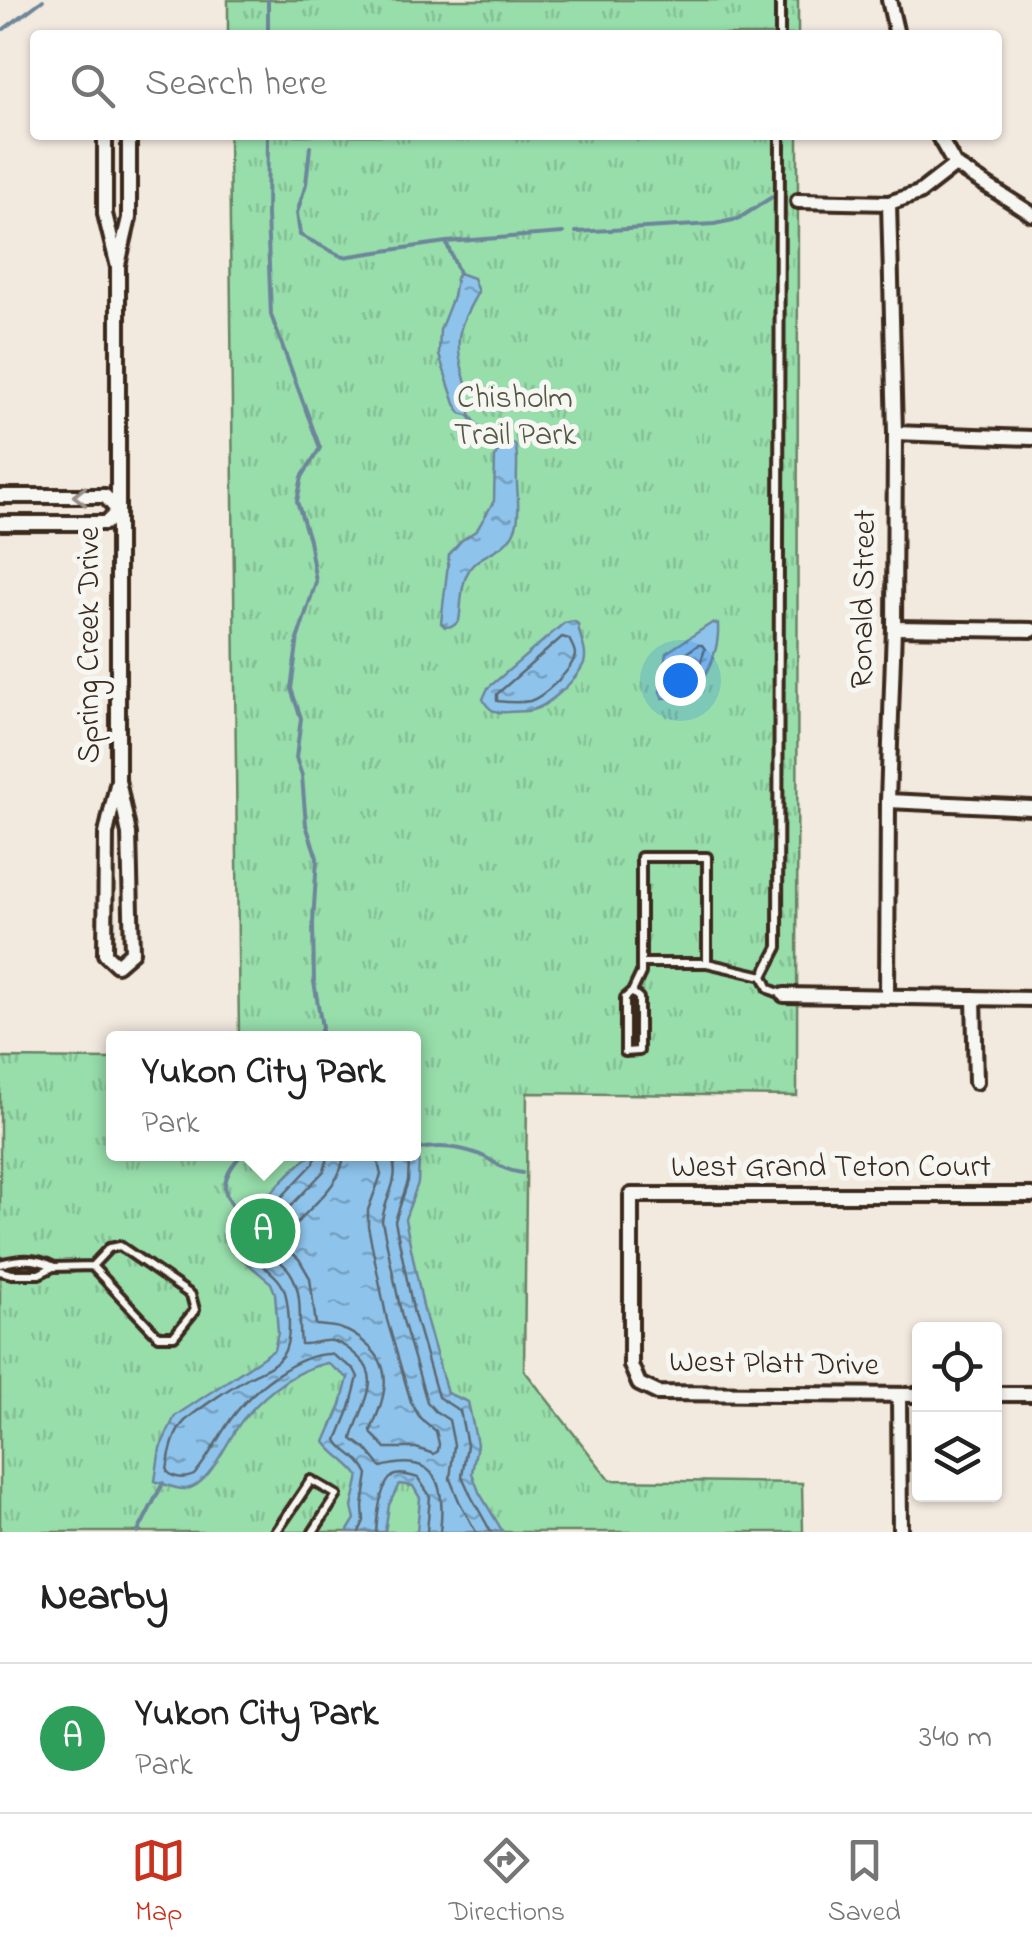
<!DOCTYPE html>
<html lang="en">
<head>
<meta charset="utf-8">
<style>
	:root { --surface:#fff; --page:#f6f6f6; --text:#222; --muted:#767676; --line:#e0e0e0; --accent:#c8321e }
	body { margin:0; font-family:"Indie Flower",sans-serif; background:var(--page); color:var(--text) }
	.controls { position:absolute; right:30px; bottom:30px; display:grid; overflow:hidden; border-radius:10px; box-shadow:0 2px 8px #0004 }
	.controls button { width:90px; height:90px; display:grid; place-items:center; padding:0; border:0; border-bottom:2px solid var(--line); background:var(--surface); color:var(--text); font:50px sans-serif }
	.you { position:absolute; left:680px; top:680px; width:35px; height:35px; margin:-25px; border:8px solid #fff; border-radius:50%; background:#1a73e8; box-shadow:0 0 0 15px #1a73e833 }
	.badge { display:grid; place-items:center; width:65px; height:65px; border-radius:50%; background:var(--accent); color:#fff; font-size:32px; font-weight:700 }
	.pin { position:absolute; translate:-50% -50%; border:5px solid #fff; box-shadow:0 2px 10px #0006 }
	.popup { position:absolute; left:106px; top:1031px; width:315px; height:130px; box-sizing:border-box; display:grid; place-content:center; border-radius:10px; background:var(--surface); filter:drop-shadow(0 2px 8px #0005); font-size:32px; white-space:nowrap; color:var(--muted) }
	.popup b { font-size:38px; color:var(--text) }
	.popup::after { content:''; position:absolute; left:50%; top:100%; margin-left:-20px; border:20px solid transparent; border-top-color:var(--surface) }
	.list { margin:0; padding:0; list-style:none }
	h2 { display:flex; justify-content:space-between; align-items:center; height:130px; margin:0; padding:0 40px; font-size:42px }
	h2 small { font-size:32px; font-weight:400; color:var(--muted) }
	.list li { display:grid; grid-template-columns:65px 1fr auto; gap:30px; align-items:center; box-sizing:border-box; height:150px; padding:0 40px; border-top:2px solid var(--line) }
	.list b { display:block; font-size:38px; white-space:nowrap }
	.list p { margin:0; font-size:32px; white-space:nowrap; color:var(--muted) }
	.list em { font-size:32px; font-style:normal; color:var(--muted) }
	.icon { flex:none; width:55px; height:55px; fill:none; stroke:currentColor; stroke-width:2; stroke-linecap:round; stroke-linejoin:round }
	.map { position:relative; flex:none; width:1032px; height:1532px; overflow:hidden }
	.search { position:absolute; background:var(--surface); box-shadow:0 2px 8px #0004; left:30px; right:30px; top:30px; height:110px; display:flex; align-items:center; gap:25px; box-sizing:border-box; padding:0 35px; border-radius:10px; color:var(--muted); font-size:38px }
	.sheet { height:280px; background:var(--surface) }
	nav { display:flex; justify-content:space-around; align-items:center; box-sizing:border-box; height:140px; border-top:2px solid var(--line); background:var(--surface); font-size:28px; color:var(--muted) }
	nav a { display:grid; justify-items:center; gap:5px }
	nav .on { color:var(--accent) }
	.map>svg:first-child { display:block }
</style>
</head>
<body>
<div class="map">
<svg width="1032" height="1532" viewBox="0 0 1032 1532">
	<defs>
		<pattern id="park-tufts" width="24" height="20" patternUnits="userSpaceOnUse" patternTransform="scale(2.5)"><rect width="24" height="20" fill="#97deab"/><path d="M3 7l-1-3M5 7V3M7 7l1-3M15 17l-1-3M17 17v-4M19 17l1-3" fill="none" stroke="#83bf93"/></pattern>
		<pattern id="water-ripples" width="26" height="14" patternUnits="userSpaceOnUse" patternTransform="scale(2.5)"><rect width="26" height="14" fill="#8ec4ec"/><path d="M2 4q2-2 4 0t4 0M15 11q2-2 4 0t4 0" fill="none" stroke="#759fbf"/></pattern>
	</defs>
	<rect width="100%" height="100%" fill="#f2e9df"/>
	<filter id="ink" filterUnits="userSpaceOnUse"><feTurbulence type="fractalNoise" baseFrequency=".01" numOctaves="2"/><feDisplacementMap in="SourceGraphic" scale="20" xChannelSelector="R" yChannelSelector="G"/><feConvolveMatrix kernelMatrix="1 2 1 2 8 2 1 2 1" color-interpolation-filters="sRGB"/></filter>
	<g filter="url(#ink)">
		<g fill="url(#park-tufts)" stroke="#698464" stroke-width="2.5">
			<rect x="228" y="0" width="570" height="35"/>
			<path d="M229,135H798L797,1096L527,1093L524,1370L610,1480L802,1483L803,1532H0V1058L113,1059V1154H413V1038H239Z"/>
		</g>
		<g fill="url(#water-ripples)" stroke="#6d869a" stroke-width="2.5">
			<path d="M459,273L473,278L478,292C472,303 464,316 461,328C452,357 472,386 470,416L461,413L455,404L439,355L440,330L453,297L456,278Z"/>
			<path d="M508,442L515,444C519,457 516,471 517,484C518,505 523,529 504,544C494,553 479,556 471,567C460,582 462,604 459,621L453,626L445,627L441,623L449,555L461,541L477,530L494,501L495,457L502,443Z"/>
			<path d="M574,621L578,624C579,637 588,651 584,663C577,679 549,706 532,710C525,712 516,711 508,712C495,713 489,711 483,699L488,688L564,623Z"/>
			<path d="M712,623L718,624C720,652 707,676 690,697L663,698L660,692L666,653Z"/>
			<path d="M413,1149L419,1156L418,1183L405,1219L424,1311L447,1393L468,1402L477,1444L472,1473L479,1492L503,1532H417L420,1498L413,1486L399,1484L389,1505L385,1532H347L355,1519L352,1507L359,1476C349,1462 335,1456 325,1442L341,1405L348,1378L327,1363C294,1370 266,1393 244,1418C229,1435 210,1487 186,1489C177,1490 164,1484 155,1481L160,1448L175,1416L274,1350L278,1333L275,1293L271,1283L241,1258L235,1243C243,1223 294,1163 314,1154H413Z"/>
		</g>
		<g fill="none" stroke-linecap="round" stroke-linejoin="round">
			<g stroke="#5c6870" stroke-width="2.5">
				<path d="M562,637L569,639C571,643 575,650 575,654C574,669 543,697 530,701C520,703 506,702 497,701V694Z"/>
				<path d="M698,645H702L705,649L699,667L685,687L674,688L672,683L676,660Z"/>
				<path d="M316,1154L314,1163L274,1205L246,1242C252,1266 281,1270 286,1296C289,1313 292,1341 282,1356C274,1367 260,1371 249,1377C233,1386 198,1409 185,1421C173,1433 169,1455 167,1471C173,1479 186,1479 194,1475C210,1457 219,1434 234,1415C253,1389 298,1353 331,1354L354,1369L358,1377L350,1408L337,1440C344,1454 359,1455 368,1474L363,1506L364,1521L359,1532"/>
				<path d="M329,1154L324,1171L284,1213L261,1241L260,1245C269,1255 283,1261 290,1272C304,1293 298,1321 301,1344C311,1345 322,1339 332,1341C342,1343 352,1351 359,1358C385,1381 357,1413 352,1439L367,1450L381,1467C436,1452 446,1483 440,1532"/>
				<path d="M344,1154C342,1192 297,1212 282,1244L299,1259L310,1278L316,1325C324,1326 332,1326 339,1328C349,1331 359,1337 366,1344C396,1369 384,1399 371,1430L372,1434L386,1448H416L434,1454L438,1451L439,1444L436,1431L420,1418L411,1402L387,1320L368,1226V1210L381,1175L376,1154"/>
				<path d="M391,1154C402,1181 385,1194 382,1221L402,1317L427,1402L435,1411L449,1420L454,1445L450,1479L459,1501L476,1532"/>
				<path d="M404,1154L409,1161L408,1181L395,1221L414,1314L438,1397L460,1411L467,1445L462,1476L471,1496L491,1532"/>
				<path d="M376,1532C377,1518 380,1484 393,1476C400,1472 411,1476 418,1478L430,1496L427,1532"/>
			</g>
			<g stroke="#6d869a" stroke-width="4">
				<path d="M4,29L43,0"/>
				<path d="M268,35V0"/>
				<path d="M268,135L267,215L271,315L320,448L302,477L297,501L309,540L316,582L298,637L291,689L301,718L296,758L302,776L306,825L317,858L313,923L314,982L322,1027L319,1038"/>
				<path d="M310,147L306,184L297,213L300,235L343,257L446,242L563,233"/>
				<path d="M576,232L714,224L738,219L775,195"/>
				<path d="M446,242L459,273"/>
				<path d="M470,416L480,430L500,449"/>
				<path d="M414,1150C435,1145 457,1146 478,1154C496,1161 500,1170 522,1173"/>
				<path d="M242,1154C215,1184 222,1198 250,1224"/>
				<path d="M138,1532L163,1483"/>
			</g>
			<defs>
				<g id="lane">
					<path d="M780,35V0"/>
					<path d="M780,135L778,947L763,976L769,989L782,994"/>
					<path d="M642,963H707L763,976"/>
					<path d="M632,992L639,998V1051L625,1052V998L632,992L641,973V857H707V963"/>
					<path d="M0,1264C18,1259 35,1257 52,1266"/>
					<path d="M0,1271L12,1274H39L53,1267L92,1266L109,1248L120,1246L191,1295L195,1310L174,1336H158L92,1266"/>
					<path d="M276,1532L311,1480L337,1495L313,1532"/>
				</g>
				<g id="street">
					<path d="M889,0L897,35"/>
					<path d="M105,135V214L118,267V780L129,834L132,952L117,965L105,954L106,834L118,780"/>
					<path d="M938,135L955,165L1032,214"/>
					<path d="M798,201L889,203L919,193L955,165"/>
					<path d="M118,265L129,218V135"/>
					<path d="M895,433L1032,438"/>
					<path d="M0,496H105L118,511L106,523H0"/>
					<path d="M894,628L1032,630"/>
					<path d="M888,801L1032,808"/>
					<path d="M784,995L1032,999"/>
					<path d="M887,997L888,801L894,628L895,433L889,203"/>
					<path d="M974,998L976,1082"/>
					<path d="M994,1394H1032"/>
					<path d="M899,1395L900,1532"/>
					<path d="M920,1395L658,1393L639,1384L631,1365V1195H1032"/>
				</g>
			</defs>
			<use href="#lane" stroke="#3b2a1e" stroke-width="14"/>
			<use href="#street" stroke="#3b2a1e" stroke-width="20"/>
			<use href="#lane" stroke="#f6f6f2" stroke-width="6"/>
			<use href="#street" stroke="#f6f6f2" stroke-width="12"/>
		</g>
		<defs><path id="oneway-chevron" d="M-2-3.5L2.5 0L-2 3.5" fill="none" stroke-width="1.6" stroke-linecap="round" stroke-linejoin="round" transform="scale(2.5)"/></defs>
		<use stroke="#989088" href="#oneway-chevron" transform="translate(80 496) rotate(180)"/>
	</g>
	<g text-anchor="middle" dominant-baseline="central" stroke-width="10" stroke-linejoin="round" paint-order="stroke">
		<g font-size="32" fill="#525741" stroke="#f6f6f2">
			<text x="515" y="399">Chisholm<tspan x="515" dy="37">Trail Park</tspan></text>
		</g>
		<g font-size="32" fill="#3b2a1e" stroke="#f6f6f2">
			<text transform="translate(865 599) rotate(-89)">Ronald Street</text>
			<text transform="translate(90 645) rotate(-90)">Spring Creek Drive</text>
			<text x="831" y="1168">West Grand Teton Court</text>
			<text transform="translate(774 1365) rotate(1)">West Platt Drive</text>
		</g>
	</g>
</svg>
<div class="controls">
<button><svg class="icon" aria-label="locate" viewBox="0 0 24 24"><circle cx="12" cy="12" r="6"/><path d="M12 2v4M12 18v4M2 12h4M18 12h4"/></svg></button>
<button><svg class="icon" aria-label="layers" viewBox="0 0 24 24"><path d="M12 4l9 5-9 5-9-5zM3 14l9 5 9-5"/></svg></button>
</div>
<div class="you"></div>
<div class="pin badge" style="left:263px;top:1231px;background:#2e9e5b">A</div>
<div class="popup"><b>Yukon City Park</b>Park</div>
<div class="search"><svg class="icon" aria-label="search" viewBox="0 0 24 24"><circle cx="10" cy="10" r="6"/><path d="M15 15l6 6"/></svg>Search here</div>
</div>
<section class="sheet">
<h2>Nearby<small></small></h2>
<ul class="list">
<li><span class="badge" style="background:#2e9e5b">A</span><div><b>Yukon City Park</b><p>Park</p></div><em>340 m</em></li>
</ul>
</section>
<nav>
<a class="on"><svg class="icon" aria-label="map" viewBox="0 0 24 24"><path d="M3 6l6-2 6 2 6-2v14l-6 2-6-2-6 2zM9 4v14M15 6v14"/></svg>Map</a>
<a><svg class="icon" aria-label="directions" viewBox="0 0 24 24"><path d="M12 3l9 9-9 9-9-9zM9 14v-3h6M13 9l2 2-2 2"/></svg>Directions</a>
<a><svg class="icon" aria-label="saved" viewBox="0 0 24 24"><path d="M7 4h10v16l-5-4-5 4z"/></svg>Saved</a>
</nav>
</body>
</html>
